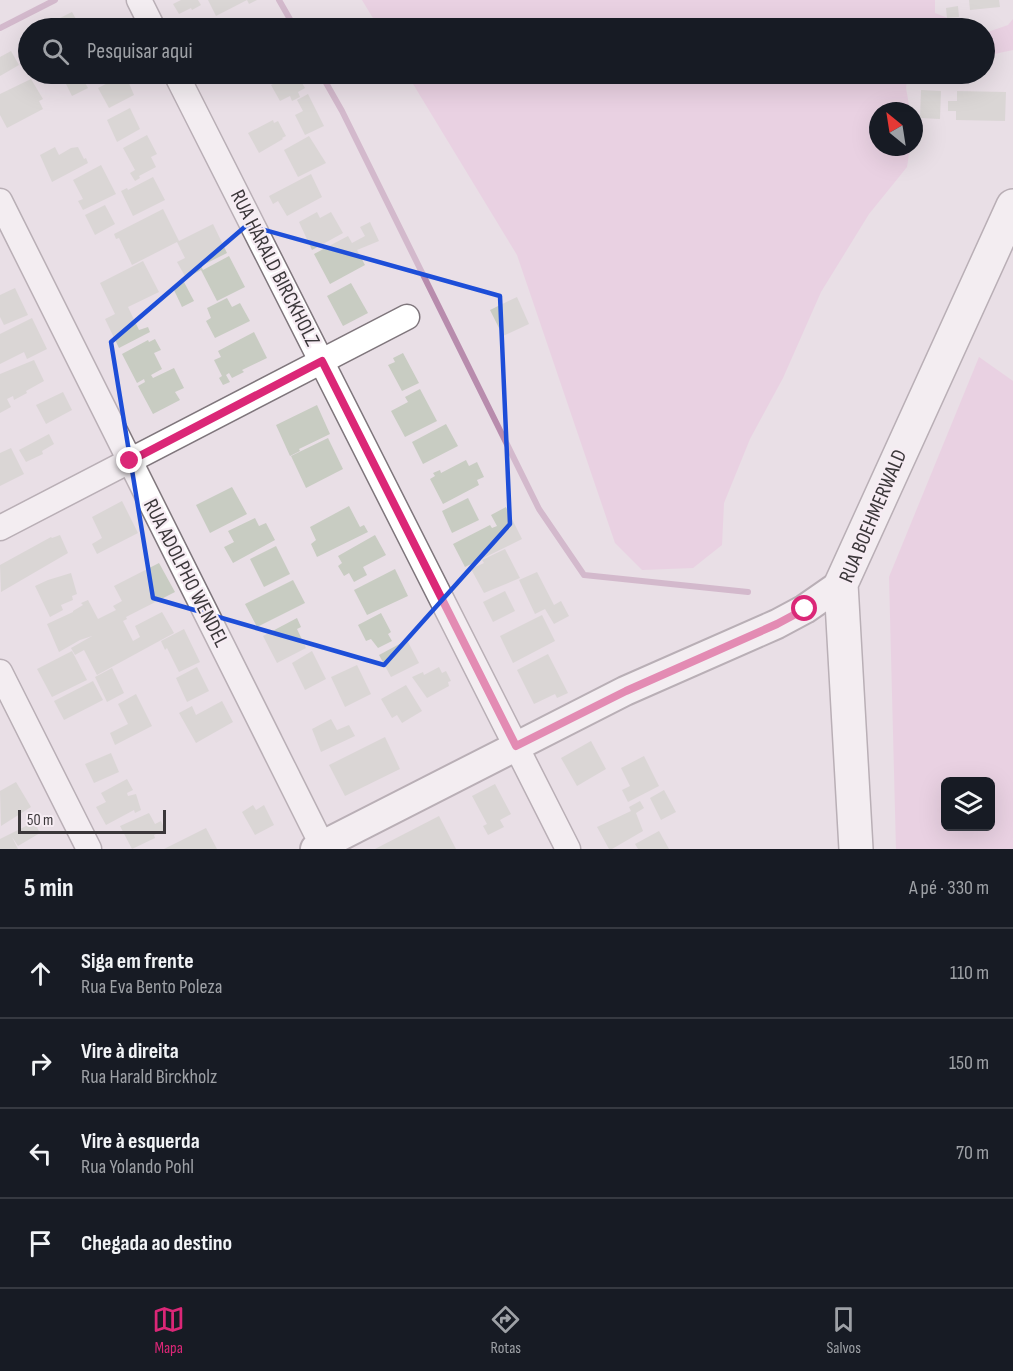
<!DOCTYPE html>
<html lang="pt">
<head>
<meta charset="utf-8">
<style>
	:root { --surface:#171b24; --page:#20242c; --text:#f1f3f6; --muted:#9ea1a6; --line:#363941; --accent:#db2777 }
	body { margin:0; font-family:"Sofia Sans Condensed",sans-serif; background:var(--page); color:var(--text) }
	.controls { position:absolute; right:18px; bottom:18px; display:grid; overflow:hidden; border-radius:9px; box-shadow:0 6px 24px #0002 }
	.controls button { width:54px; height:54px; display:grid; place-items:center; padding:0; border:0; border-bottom:2px solid var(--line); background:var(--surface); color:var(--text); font:30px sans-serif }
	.compass { position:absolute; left:869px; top:102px; width:54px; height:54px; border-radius:50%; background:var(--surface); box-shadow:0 6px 24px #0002; rotate:330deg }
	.scale { position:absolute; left:18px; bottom:15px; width:148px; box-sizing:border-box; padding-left:6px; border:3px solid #3b373a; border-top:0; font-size:16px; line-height:21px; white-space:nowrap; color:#3b373a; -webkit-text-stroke:4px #f6ecf3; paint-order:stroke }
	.stop { position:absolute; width:18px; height:18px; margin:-14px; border:4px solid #db2777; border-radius:50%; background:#fff }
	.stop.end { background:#db2777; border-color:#fff; box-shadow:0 2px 6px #0008 }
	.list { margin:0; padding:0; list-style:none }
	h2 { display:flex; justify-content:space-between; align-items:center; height:78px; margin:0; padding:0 24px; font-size:26px }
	h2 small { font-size:20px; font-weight:400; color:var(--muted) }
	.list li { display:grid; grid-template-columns:39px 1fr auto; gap:18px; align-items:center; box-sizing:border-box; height:90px; padding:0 24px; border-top:2px solid var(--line) }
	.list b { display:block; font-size:22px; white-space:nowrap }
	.list p { margin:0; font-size:20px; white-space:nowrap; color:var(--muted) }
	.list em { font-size:20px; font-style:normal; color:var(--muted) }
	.icon { flex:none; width:33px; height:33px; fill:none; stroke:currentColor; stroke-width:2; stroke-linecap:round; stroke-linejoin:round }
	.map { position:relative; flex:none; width:1013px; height:849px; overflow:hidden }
	.search { position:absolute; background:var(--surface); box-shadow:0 6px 24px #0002; left:18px; right:18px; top:18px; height:66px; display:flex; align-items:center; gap:15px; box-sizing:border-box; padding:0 21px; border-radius:33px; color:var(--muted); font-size:22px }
	.sheet { height:438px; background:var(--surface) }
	nav { display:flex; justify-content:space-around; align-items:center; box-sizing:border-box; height:84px; border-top:2px solid var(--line); background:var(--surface); font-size:16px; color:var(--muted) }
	nav a { display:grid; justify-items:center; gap:3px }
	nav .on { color:var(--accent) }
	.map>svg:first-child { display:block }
</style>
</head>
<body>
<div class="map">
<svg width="1013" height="849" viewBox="0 0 1013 849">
	<rect width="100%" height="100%" fill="#e9dfe6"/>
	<g fill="#e9c1de" fill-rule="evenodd">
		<path d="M362,0H935V13L973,28H379Z"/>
		<path d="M1013,19V50L985,56V33L1008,25Z"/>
		<path d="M407,74H908L906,88L910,111H878V147H910L907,167L869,214L821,292L783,378L750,439L724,503L722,545L693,568L642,570L615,543L517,255Z"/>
		<path d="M979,357L1013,381V849H896L889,577ZM946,782H990V826H946Z"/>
	</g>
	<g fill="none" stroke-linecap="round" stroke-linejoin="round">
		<g stroke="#b88cad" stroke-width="6">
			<path d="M279,0L295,28"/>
			<path d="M0,28L55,0"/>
			<path d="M321,74L342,111L539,509L584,575L748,592"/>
		</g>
	</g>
	<g fill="#c8ccc2">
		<path d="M181,0H198L201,5L192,10L191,8L179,14L173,4Z"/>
		<path d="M208,0H257L249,4L247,0L216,16Z"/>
		<path d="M969,0H999L1000,7L970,10Z"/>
		<path d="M958,6L959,17L947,18L946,8Z"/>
		<path d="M72,12L81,28H50L48,24Z"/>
		<path d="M230,18L236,28H207L223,20V22Z"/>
		<path d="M11,51L19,65L0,76V57Z"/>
		<path d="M61,74H80L88,88L72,96Z"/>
		<path d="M125,74L134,95L109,108L98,88Z"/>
		<path d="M292,74L295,80L299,78L305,88L298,92L300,97L292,101L290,96L280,101L271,85Z"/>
		<path d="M31,79L43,99L39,101L43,109L7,128L0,115V94Z"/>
		<path d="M921,90L941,91L940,119L920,118Z"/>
		<path d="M957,91L1006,92L1005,121L956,120V111H948V101H957Z"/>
		<path d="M308,94L324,126L305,135L295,115L303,111L297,100Z"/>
		<path d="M130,108L140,129L117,142L107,120Z"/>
		<path d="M273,120L274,123L278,121L286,136L282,138L283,139L259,153L248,133Z"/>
		<path d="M147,135L157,154L151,157L156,167L139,176L140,178L135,181L130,173L135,170L123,148Z"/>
		<path d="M309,136L326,163L298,177L284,150Z"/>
		<path d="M55,147L59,155L71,148L78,147L84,159L86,158L88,163L52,182L40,155Z"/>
		<path d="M101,165L116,194L83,210L78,201L83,199L73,180Z"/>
		<path d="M311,174L322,197L287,216L278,201L273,204L269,196Z"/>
		<path d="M153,177L165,200L133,216L121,191L127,188L128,190Z"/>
		<path d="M105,205L115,224L95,235L85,215Z"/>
		<path d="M163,209L179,241L213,224L227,253L201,266L203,270L229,256L245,287L217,301L201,270L186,278L177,262L185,258L177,242L132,265L119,238L116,239L114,234Z"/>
		<path d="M317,212L320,218L331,212L343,233L312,250L299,222Z"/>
		<path d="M370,222L379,241L357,250L365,265L330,284L314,254L348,236L352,243L365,236L360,227Z"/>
		<path d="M143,261L159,292L128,307L139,330L148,327L150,332L119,348L105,319L115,314L100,283Z"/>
		<path d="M184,282L194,301L182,307L173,288Z"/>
		<path d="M351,283L368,313L343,326L327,296Z"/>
		<path d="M15,288L28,315L4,325L0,317V295Z"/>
		<path d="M517,297L529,324L503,336L490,310Z"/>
		<path d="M227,298L232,307L240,303L250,321L215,338L206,321L211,318L207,308Z"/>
		<path d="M32,318L47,349L27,359L24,352L0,364V334Z"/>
		<path d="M254,332L267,358L242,370L244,372L232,378L229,373L226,375L230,382L223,385L219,378L222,376L214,360L221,357L218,351Z"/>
		<path d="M155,339L161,350L154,353L162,369L151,375L153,378L174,368L184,388L175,392L180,400L153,414L138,386L145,382L144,379L137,383L122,354L148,340L149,342Z"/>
		<path d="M403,353L419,383L402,391L388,365L395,362L393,358Z"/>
		<path d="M34,360L44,381L26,391L27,393L14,400L13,396L7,399L11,407L0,413V374Z"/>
		<path d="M420,389L437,421L405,437L391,411L408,402L405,397Z"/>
		<path d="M63,392L72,410L46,424L36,405Z"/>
		<path d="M317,405L330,434L299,449L300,451L290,456L276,425Z"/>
		<path d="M446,424L458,446L423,464L412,442Z"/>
		<path d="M49,434L54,444L42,451L43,454L26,462L19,450Z"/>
		<path d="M328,438L343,469L306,488L291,456Z"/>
		<path d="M11,448L24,474L0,486V453Z"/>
		<path d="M466,460L469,466L477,462L484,477L477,480L479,485L443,504L430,479L435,476L433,473L440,470L441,473Z"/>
		<path d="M232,487L247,514L210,533L196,505Z"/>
		<path d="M468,498L479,520L452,533L442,511Z"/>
		<path d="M122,501L138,533L97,554L92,544L102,538L92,517Z"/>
		<path d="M349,506L360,527L364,525L368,532L317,557L311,544L316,540L310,527Z"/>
		<path d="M506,507L522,539L465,567L453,544L490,525L492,528L497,526L491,515Z"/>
		<path d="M255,518L259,526L266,523L275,540L233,563L224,547L234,542L228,531Z"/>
		<path d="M60,535L68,553L1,592L0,565L51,537L52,538Z"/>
		<path d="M375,535L386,555L363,567L367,575L354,582L349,573L344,576L338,566L342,563L338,556Z"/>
		<path d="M276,546L290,574L264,587L250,559Z"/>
		<path d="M505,549L520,578L484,593L471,569L484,563L482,560Z"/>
		<path d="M159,563L175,592L126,617L127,619L123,621L133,641L140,637L135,626L162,612L174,633L97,675L84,650L75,655L71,648L92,636L80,640L59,652L47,624L73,612V611L83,605L81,603L88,600L98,619L116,610L113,606L122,601L114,586Z"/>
		<path d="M395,569L408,596L367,615L354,590Z"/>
		<path d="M537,572L554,605L561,601L569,616L554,624L545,609L535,614L519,580Z"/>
		<path d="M71,573L77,594L72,596L73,600L61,605L63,610L50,617L35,586L48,580Z"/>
		<path d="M293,580L305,603L257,627L245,604Z"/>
		<path d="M505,591L515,611L493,622L483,602Z"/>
		<path d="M381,613L391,632L388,634L392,641L378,648L371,639L366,641L358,625Z"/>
		<path d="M542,615L555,641L513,663L500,636Z"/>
		<path d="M297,618L301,627L297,629L306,648L277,663L263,636Z"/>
		<path d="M184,629L200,662L179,672L167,648L165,650L161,641Z"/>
		<path d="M407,640L419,663L391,677L379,655Z"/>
		<path d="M72,651L87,680L52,697L37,669Z"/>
		<path d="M312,651L326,679L305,690L292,663Z"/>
		<path d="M548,654L568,693L557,698L555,694L534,704L517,670Z"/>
		<path d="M357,665L371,694L345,707L331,677Z"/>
		<path d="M197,667L209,691L187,702L176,678Z"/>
		<path d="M439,667L442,673L446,671L451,681L448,682L449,686L427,698L412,677L423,672L424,675Z"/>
		<path d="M112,668L124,693L107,702L95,677Z"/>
		<path d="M93,681L103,700L64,720L54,701Z"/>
		<path d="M406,685L422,711L402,723L397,715L392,718L381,699Z"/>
		<path d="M136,694L152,726L115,745L110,733L128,724L118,704Z"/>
		<path d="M222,701L233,722L196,743L179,713L192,706L196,715Z"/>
		<path d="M331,719L337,730L349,725L355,736L321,752L312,729Z"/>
		<path d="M385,737L400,769L345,796L329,765Z"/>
		<path d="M591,741L606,769L577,786L561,758Z"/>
		<path d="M111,753L119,772L94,783L85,764Z"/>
		<path d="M644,756L659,786L628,802L622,790L630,786L621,768Z"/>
		<path d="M127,779L133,790L127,793L128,796L136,794L141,810L135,813L134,810L106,825L96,807L106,802L101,793Z"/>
		<path d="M16,782L31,807L1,826L0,791Z"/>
		<path d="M495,784L511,814L500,820L504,827L488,835L483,826L487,824L472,796Z"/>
		<path d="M664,790L676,812L661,820L650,798Z"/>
		<path d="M640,801L644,808L636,813L643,831L612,849H609L597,827L631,811L629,807Z"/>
		<path d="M253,805L256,810L264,805L274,825L255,835L242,812Z"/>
		<path d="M149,813L155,824L161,821L165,830L154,835L155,838L132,849L120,826Z"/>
		<path d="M439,816L456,849H375Z"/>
		<path d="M34,822L40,833L18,846L12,837L18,849H0V839Z"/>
		<path d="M206,828L217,849H164Z"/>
		<path d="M659,831L669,849H638L635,844Z"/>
	</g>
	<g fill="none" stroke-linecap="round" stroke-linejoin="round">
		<defs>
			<g id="minor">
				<path d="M139,0L153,28"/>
				<path d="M176,74L568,849"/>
				<path d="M0,201L324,849"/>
				<path d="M0,528L407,317"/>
				<path d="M0,672L89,849"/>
			</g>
			<path id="tertiary" d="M315,849L625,691L777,624L805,609L841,584"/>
			<path id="secondary" d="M856,849L841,584L1013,206"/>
		</defs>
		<use href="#minor" stroke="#7f767c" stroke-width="27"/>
		<use href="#tertiary" stroke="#7f767c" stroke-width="32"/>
		<use href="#secondary" stroke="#7f767c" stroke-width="36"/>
		<use href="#minor" stroke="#fff" stroke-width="24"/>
		<use href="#tertiary" stroke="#fff" stroke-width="28"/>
		<use href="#secondary" stroke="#fff" stroke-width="33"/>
	</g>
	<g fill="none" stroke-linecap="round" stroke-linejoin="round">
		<path stroke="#db2777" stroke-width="8" d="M130,461L322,361L516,746L626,691L777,624L805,609"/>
	</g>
	<path d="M0 0H1013V849H0ZM247,225L500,296L510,524L384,665L153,598L111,342Z" fill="#e9dfe6" fill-opacity=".55" fill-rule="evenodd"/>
	<path fill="none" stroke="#1d4ed8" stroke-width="4.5" stroke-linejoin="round" d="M247,225L500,296L510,524L384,665L153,598L111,342Z"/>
	<g text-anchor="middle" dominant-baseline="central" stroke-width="4.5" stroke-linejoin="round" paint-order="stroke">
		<g font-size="21" fill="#3b373a" stroke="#f6ecf3">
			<text transform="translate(275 268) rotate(63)">RUA HARALD BIRCKHOLZ</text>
			<text transform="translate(873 516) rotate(-67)">RUA BOEHMERWALD</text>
			<text transform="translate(186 573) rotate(63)">RUA ADOLPHO WENDEL</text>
		</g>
	</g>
</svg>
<div class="controls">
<button><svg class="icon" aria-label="layers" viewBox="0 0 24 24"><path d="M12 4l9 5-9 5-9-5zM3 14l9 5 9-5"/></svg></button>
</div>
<svg class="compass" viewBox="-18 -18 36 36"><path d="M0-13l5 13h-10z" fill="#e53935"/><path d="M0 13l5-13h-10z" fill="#9ea1a6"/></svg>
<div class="scale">50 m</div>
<div class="stop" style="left:805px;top:609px"></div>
<div class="stop end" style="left:130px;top:461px"></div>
<div class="search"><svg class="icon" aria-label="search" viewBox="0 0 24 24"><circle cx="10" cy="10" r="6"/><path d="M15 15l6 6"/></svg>Pesquisar aqui</div>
</div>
<section class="sheet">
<h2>5 min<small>A pé · 330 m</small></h2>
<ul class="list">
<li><svg class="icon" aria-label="ahead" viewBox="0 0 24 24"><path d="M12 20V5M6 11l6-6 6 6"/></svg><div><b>Siga em frente</b><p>Rua Eva Bento Poleza</p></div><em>110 m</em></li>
<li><svg class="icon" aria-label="right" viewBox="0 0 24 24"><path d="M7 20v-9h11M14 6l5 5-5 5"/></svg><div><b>Vire à direita</b><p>Rua Harald Birckholz</p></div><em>150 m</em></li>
<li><svg class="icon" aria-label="left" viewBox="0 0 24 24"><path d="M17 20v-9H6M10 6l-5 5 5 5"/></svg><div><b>Vire à esquerda</b><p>Rua Yolando Pohl</p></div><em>70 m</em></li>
<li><svg class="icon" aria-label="arrive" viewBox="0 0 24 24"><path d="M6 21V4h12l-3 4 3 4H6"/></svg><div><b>Chegada ao destino</b></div></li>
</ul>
</section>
<nav>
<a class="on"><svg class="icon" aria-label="map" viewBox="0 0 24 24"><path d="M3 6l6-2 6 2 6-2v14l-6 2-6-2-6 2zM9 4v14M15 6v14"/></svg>Mapa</a>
<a><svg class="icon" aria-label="directions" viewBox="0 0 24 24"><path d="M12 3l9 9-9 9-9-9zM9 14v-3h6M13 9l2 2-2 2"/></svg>Rotas</a>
<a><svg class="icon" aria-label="saved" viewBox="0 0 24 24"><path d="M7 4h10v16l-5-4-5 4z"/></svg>Salvos</a>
</nav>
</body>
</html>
